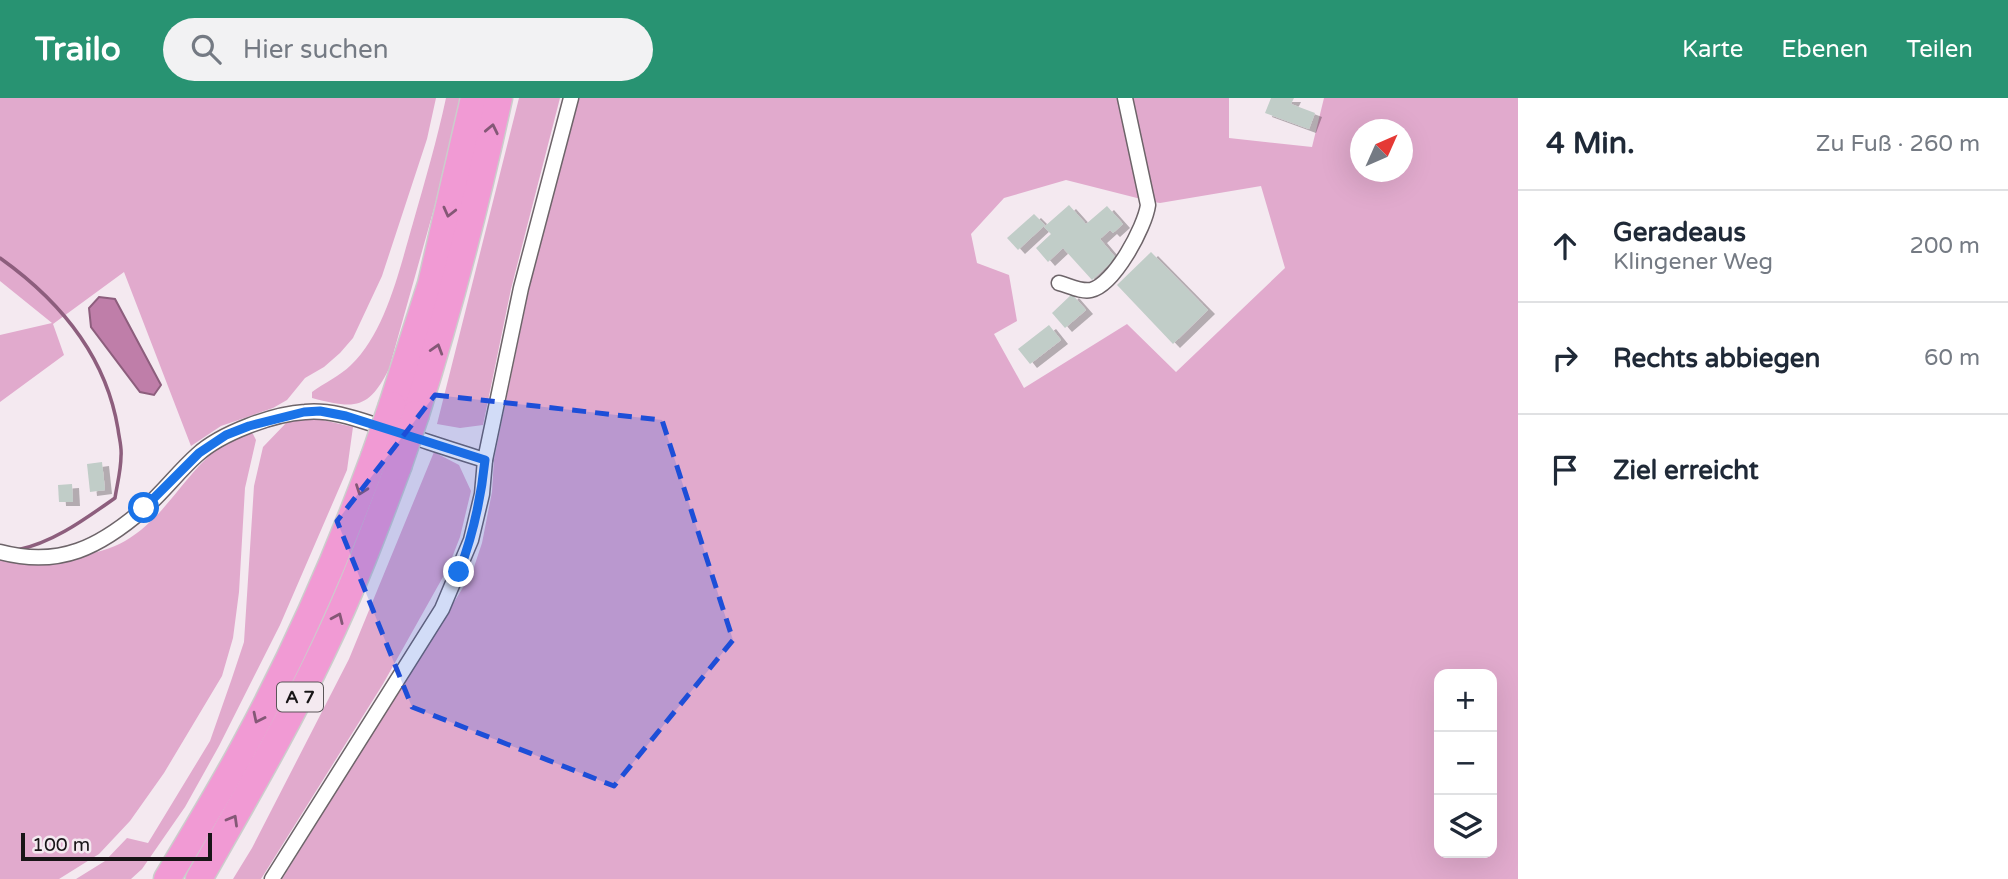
<!DOCTYPE html>
<html lang="de">
<head>
<meta charset="utf-8">
<style>
	:root { --surface:#fff; --page:#f2f2f3; --text:#1f2937; --muted:#747a83; --line:#e0e1e3; --accent:#289372 }
	body { margin:0; font-family:"Varela Round",sans-serif; background:var(--page); color:var(--text) }
	.controls { position:absolute; right:21px; bottom:21px; display:grid; overflow:hidden; border-radius:14px; box-shadow:0 7px 28px #0002 }
	.controls button { width:63px; height:63px; display:grid; place-items:center; padding:0; border:0; border-bottom:2px solid var(--line); background:var(--surface); color:var(--text); font:35px sans-serif }
	.compass { position:absolute; left:1350px; top:21px; width:63px; height:63px; border-radius:50%; background:var(--surface); box-shadow:0 7px 28px #0002; rotate:45deg }
	.scale { position:absolute; left:21px; bottom:18px; width:191px; box-sizing:border-box; padding-left:7px; border:4px solid #181517; border-top:0; font-size:19px; line-height:24px; white-space:nowrap; color:#181517; -webkit-text-stroke:5px #f4e9f0; paint-order:stroke }
	.stop { position:absolute; width:21px; height:21px; margin:-16px; border:5px solid #1a73e8; border-radius:50%; background:#fff }
	.stop.end { background:#1a73e8; border-color:#fff; box-shadow:0 2px 7px #0008 }
	.list { margin:0; padding:0; list-style:none }
	h2 { display:flex; justify-content:space-between; align-items:center; height:91px; margin:0; padding:0 28px; font-size:30px }
	h2 small { font-size:23px; font-weight:400; color:var(--muted) }
	.list li { display:grid; grid-template-columns:46px 1fr auto; gap:21px; align-items:center; box-sizing:border-box; height:112px; padding:0 28px; border-top:2px solid var(--line) }
	.list b { display:block; font-size:26px; white-space:nowrap }
	.list p { margin:0; font-size:23px; white-space:nowrap; color:var(--muted) }
	.list em { font-size:23px; font-style:normal; color:var(--muted) }
	.icon { flex:none; width:38px; height:38px; fill:none; stroke:currentColor; stroke-width:2; stroke-linecap:round; stroke-linejoin:round }
	.map { position:relative; flex:none; width:1518px; height:781px; overflow:hidden }
	header { display:flex; align-items:center; gap:42px; box-sizing:border-box; height:98px; padding:0 35px; background:var(--accent); color:#fff }
	header strong { font-size:33px }
	nav { display:flex; gap:38px; margin-inline-start:auto; font-size:24px }
	.search { width:490px; height:63px; background:var(--page); display:flex; align-items:center; gap:18px; box-sizing:border-box; padding:0 24px; border-radius:38px; color:var(--muted); font-size:26px }
	main { display:flex }
	aside { flex:1; background:var(--surface) }
	.map>svg:first-child { display:block }
</style>
</head>
<body>
<header>
<strong>Trailo</strong>
<div class="search"><svg class="icon" aria-label="search" viewBox="0 0 24 24"><circle cx="10" cy="10" r="6"/><path d="M15 15l6 6"/></svg>Hier suchen</div>
<nav><a>Karte</a><a>Ebenen</a><a>Teilen</a></nav>
</header>
<main>
<div class="map">
<svg width="1518" height="781" viewBox="0 0 1518 781">
	<defs>
		<filter id="shadow"><feDropShadow dx="7" dy="4" stdDeviation="0" flood-color="#0004"/></filter>
	</defs>
	<rect width="100%" height="100%" fill="#f4e9f0"/>
	<g fill="#e1aacd" fill-rule="evenodd">
		<path d="M0,0H436L427,41L382,178L353,240L340,255L324,269L305,280L287,302L273,310L221,328L191,348L124,174L53,226L64,257L0,304V237L52,225L0,183Z"/>
		<path d="M446,0H460L435,107L389,271C368,312 355,311 312,300V294C324,285 340,278 351,267C386,234 400,169 413,125C425,83 437,42 446,0Z"/>
		<path d="M519,0H560L511,191L483,327L460,330L437,326Z"/>
		<path d="M579,0H1118L1141,101L1066,82L1004,100L971,136L977,165L1009,177L1017,223L994,236L1024,290L1127,226L1176,274L1285,170L1261,88L1160,105L1154,104L1131,0H1229V40L1312,49L1324,0H1518V781H282L472,475L482,445L492,394L494,361L529,191ZM1360,32H1402V74H1360ZM1439,576H1492V755H1439Z"/>
		<path d="M314,320L353,329L347,372L280,527L219,648L185,709L142,771L131,781H76L105,763L127,740L148,745L210,643L231,583L244,544L254,388L263,349L288,323Z"/>
		<path d="M247,333L253,336L256,342L245,390L239,494L233,540L222,578L164,675L130,723L99,756L59,781H0V461C27,469 52,467 79,459C93,455 112,451 125,443C175,414 191,356 247,333Z"/>
		<path d="M434,354L459,367L471,393L460,439L448,470L383,586L261,781H233L252,750L349,561Z"/>
	</g>
	<path fill="#bf7ea9" stroke="#8d5e7d" stroke-width="2" d="M99,199L115,201L161,287L154,297L140,294L91,229L89,210Z"/>
	<g fill="none" stroke-linecap="round" stroke-linejoin="round">
		<path stroke="#8d5e7d" stroke-width="3.5" d="M0,160C59,202 106,258 118,331C119,340 122,349 121,358C121,372 117,387 115,400C85,421 53,445 17,452"/>
	</g>
	<g fill="#c1cdc8" filter="url(#shadow)">
		<path d="M1271,0H1294L1291,6L1315,15L1309,31L1265,15Z"/>
		<path d="M1069,107L1086,126L1107,108L1123,126L1113,135L1110,132L1100,141L1116,160L1092,182L1063,150L1048,164L1036,150L1051,136L1044,129Z"/>
		<path d="M1034,116L1045,127L1018,152L1007,140Z"/>
		<path d="M1151,154L1208,212L1173,246L1117,187Z"/>
		<path d="M1072,196L1086,212L1065,230L1052,215Z"/>
		<path d="M1049,227L1061,242L1030,266L1018,251Z"/>
		<path d="M102,364L105,392L90,394L87,366Z"/>
		<path d="M72,386L73,404H59L58,387Z"/>
	</g>
	<g fill="none" stroke-linecap="round" stroke-linejoin="round">
		<defs>
			<g id="street">
				<path d="M1059,185C1070,188 1081,194 1091,192C1114,187 1145,129 1148,107L1125,0"/>
				<path d="M0,454C60,470 100,449 145,410C164,393 179,373 197,357C221,335 273,316 305,314C333,311 362,323 388,331C420,341 452,352 485,362"/>
				<path d="M272,781L442,511L471,442L482,396L485,362L521,190L571,0"/>
			</g>
			<g id="highway">
				<path d="M392,307L431,186L474,0"/>
				<path d="M416,316C449,212 476,107 499,0"/>
				<path d="M167,781C194,736 221,692 245,647C295,555 338,457 374,359"/>
				<path d="M199,781C242,705 286,630 323,552C352,492 375,431 398,369"/>
			</g>
		</defs>
		<use href="#street" stroke="#6d6469" stroke-width="17"/>
		<use href="#highway" stroke="#ccc" stroke-width="29"/>
		<use href="#street" stroke="#fff" stroke-width="14"/>
		<use href="#highway" stroke="#f19ad4" stroke-width="26"/>
		<defs>
			<g id="highway-bridge">
				<path d="M374,359L392,307"/>
				<path d="M398,369L416,316"/>
			</g>
		</defs>
		<use href="#highway-bridge" stroke="#ccc" stroke-width="29" stroke-linecap="butt"/>
		<use href="#highway-bridge" stroke="#f19ad4" stroke-width="26"/>
	</g>
	<defs><path id="oneway-chevron" d="M-2-3.5L2.5 0L-2 3.5" fill="none" stroke-width="1.6" stroke-linecap="round" stroke-linejoin="round" transform="scale(1.75)"/></defs>
	<g stroke="#845876">
		<use href="#oneway-chevron" transform="translate(492 31) rotate(-78)"/>
		<use href="#oneway-chevron" transform="translate(449 114) rotate(104)"/>
		<use href="#oneway-chevron" transform="translate(437 251) rotate(-73)"/>
		<use href="#oneway-chevron" transform="translate(361 392) rotate(110)"/>
		<use href="#oneway-chevron" transform="translate(338 520) rotate(-66)"/>
		<use href="#oneway-chevron" transform="translate(258 620) rotate(116)"/>
		<use href="#oneway-chevron" transform="translate(233 722) rotate(-60)"/>
	</g>
	<g fill="none" stroke-linecap="round" stroke-linejoin="round">
		<path stroke="#1a73e8" stroke-width="9" d="M144,410L199,355L226,337L249,328L304,314L320,313L346,318L485,362C481,401 473,437 459,474"/>
	</g>
	<path fill="#1d4ed8" fill-opacity="0.2" stroke="#1d4ed8" stroke-width="5" stroke-dasharray="14 9" stroke-linejoin="round" d="M435,297L662,322L733,542L614,688L412,609L337,423Z"/>
	<g text-anchor="middle" dominant-baseline="central" stroke-width="5" stroke-linejoin="round" paint-order="stroke">
		<rect fill="#f4e9f0" stroke="#5a5558" stroke-width="2" x="277" y="584.5" width="46" height="29" rx="5"/>
		<g font-size="18" font-weight="bold" fill="#181517">
			<text x="300" y="599">A 7</text>
		</g>
	</g>
</svg>
<div class="controls">
<button>+</button>
<button>−</button>
<button><svg class="icon" aria-label="layers" viewBox="0 0 24 24"><path d="M12 4l9 5-9 5-9-5zM3 14l9 5 9-5"/></svg></button>
</div>
<svg class="compass" viewBox="-18 -18 36 36"><path d="M0-13l5 13h-10z" fill="#e53935"/><path d="M0 13l5-13h-10z" fill="#747a83"/></svg>
<div class="scale">100 m</div>
<div class="stop" style="left:144px;top:410px"></div>
<div class="stop end" style="left:459px;top:474px"></div>
</div>
<aside>
<h2>4 Min.<small>Zu Fuß · 260 m</small></h2>
<ul class="list">
<li><svg class="icon" aria-label="ahead" viewBox="0 0 24 24"><path d="M12 20V5M6 11l6-6 6 6"/></svg><div><b>Geradeaus</b><p>Klingener Weg</p></div><em>200 m</em></li>
<li><svg class="icon" aria-label="right" viewBox="0 0 24 24"><path d="M7 20v-9h11M14 6l5 5-5 5"/></svg><div><b>Rechts abbiegen</b></div><em>60 m</em></li>
<li><svg class="icon" aria-label="arrive" viewBox="0 0 24 24"><path d="M6 21V4h12l-3 4 3 4H6"/></svg><div><b>Ziel erreicht</b></div></li>
</ul>
</aside>
</main>
</body>
</html>
